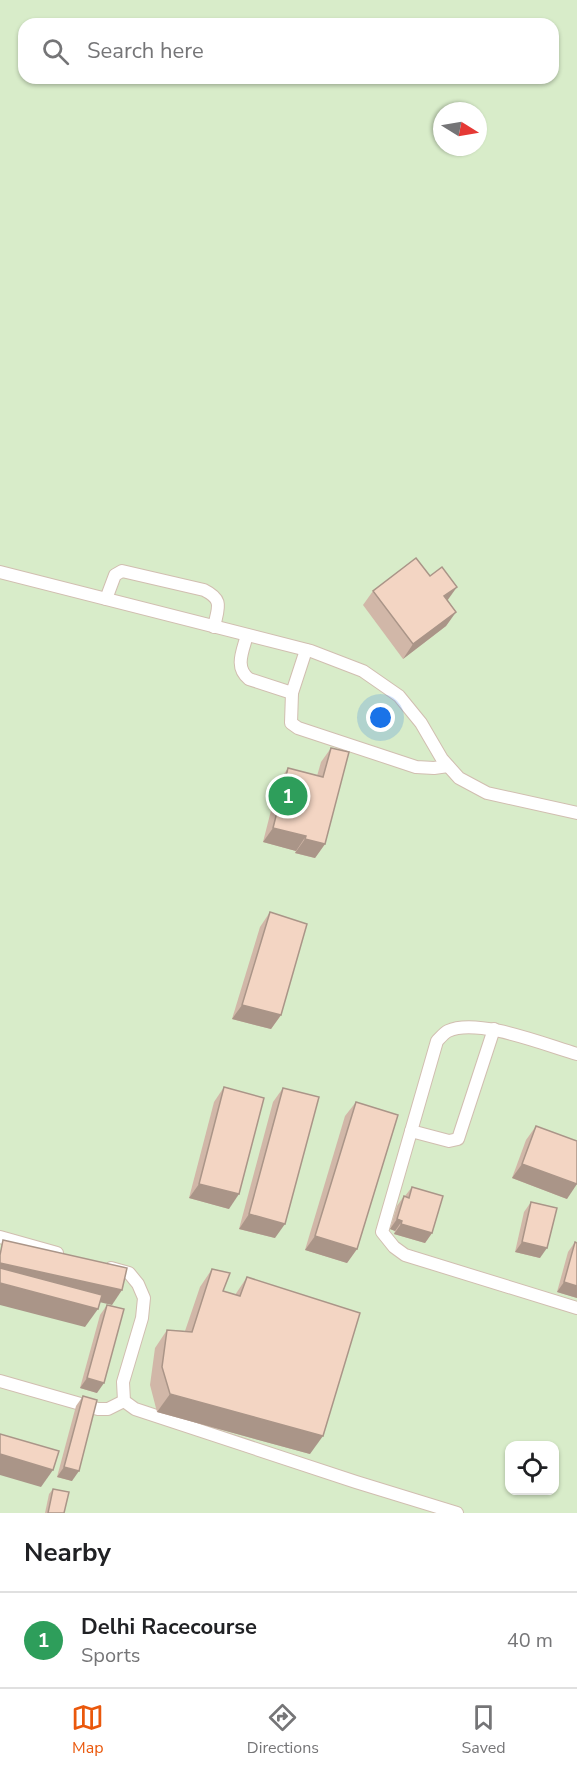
<!DOCTYPE html>
<html lang="en">
<head>
<meta charset="utf-8">
<style>
	:root { --surface:#fff; --page:#f6f6f6; --text:#202124; --muted:#757577; --line:#e0e0e0; --accent:#ea580c }
	body { margin:0; font-family:"Nunito Sans",sans-serif; background:var(--page); color:var(--text) }
	.controls { position:absolute; right:18px; bottom:18px; display:grid; overflow:hidden; border-radius:12px; box-shadow:0 2px 4px #0004 }
	.controls button { width:54px; height:54px; display:grid; place-items:center; padding:0; border:0; border-bottom:2px solid var(--line); background:var(--surface); color:var(--text); font:30px sans-serif }
	.compass { position:absolute; left:433px; top:102px; width:54px; height:54px; border-radius:50%; background:var(--surface); box-shadow:0 2px 4px #0004; rotate:101deg }
	.you { position:absolute; left:381px; top:718px; width:21px; height:21px; margin:-15px; border:4px solid #fff; border-radius:50%; background:#1a73e8; box-shadow:0 0 0 9px #1a73e833 }
	.badge { display:grid; place-items:center; width:39px; height:39px; border-radius:50%; background:var(--accent); color:#fff; font-size:20px; font-weight:700 }
	.pin { position:absolute; translate:-50% -50%; border:3px solid #fff; box-shadow:0 2px 6px #0006 }
	.list { margin:0; padding:0; list-style:none }
	h2 { display:flex; justify-content:space-between; align-items:center; height:78px; margin:0; padding:0 24px; font-size:26px }
	h2 small { font-size:20px; font-weight:400; color:var(--muted) }
	.list li { display:grid; grid-template-columns:39px 1fr auto; gap:18px; align-items:center; box-sizing:border-box; height:96px; padding:0 24px; border-top:2px solid var(--line) }
	.list b { display:block; font-size:22px; white-space:nowrap }
	.list p { margin:0; font-size:20px; white-space:nowrap; color:var(--muted) }
	.list em { font-size:20px; font-style:normal; color:var(--muted) }
	.icon { flex:none; width:33px; height:33px; fill:none; stroke:currentColor; stroke-width:2; stroke-linecap:round; stroke-linejoin:round }
	.map { position:relative; flex:none; width:577px; height:1513px; overflow:hidden }
	.search { position:absolute; background:var(--surface); box-shadow:0 2px 4px #0004; left:18px; right:18px; top:18px; height:66px; display:flex; align-items:center; gap:15px; box-sizing:border-box; padding:0 21px; border-radius:18px; color:var(--muted); font-size:22px }
	.sheet { height:174px; background:var(--surface) }
	nav { display:flex; justify-content:space-around; align-items:center; box-sizing:border-box; height:84px; border-top:2px solid var(--line); background:var(--surface); font-size:16px; color:var(--muted) }
	nav a { display:grid; justify-items:center; gap:3px }
	nav .on { color:var(--accent) }
	.map>svg:first-child { display:block }
</style>
</head>
<body>
<div class="map">
<svg width="577" height="1513" viewBox="0 0 577 1513">
	<rect width="100%" height="100%" fill="#fdf6ec"/>
	<path fill="#d8ecc9" fill-rule="evenodd" d="M0,0H577V1513H0ZM24,24H553V78H24ZM442,111H478V147H442ZM510,1446H554V1490H510Z"/>
	<g fill="none" stroke-linecap="round" stroke-linejoin="round">
		<defs>
			<g id="lane">
				<path d="M0,572L311,651L363,671L399,696L421,723L442,759L459,778L487,793L577,813"/>
				<path d="M106,599L115,575L122,571L204,590C224,600 218,607 214,627"/>
				<path d="M247,635C243,651 234,667 249,679L292,693L291,723L298,728L416,767L434,768L448,766"/>
				<path d="M292,693L306,650"/>
				<path d="M577,1054C546,1045 477,1017 448,1031C444,1033 440,1038 437,1041L382,1232L394,1247L405,1255L577,1308"/>
				<path d="M411,1131L449,1141L458,1139L494,1029"/>
				<path d="M0,1237L57,1253"/>
				<path d="M111,1268L129,1273L138,1284L144,1298L142,1318L123,1382L124,1401L135,1409L356,1482L457,1513"/>
				<path d="M0,1381L98,1409H108L124,1401"/>
			</g>
		</defs>
		<use href="#lane" stroke="#d1beb0" stroke-width="14"/>
		<use href="#lane" stroke="#fff" stroke-width="12"/>
	</g>
	<g fill="#d1b7a8">
		<path d="M373,591L448,600L456,612L446,626L403,659L363,605Z"/>
		<path d="M331,748L325,844L315,858L295,853L296,851L263,842L278,783L288,768L317,776L321,762Z"/>
		<path d="M270,912L281,1015L271,1029L232,1019L260,927Z"/>
		<path d="M224,1087L229,1209L189,1198L214,1102Z"/>
		<path d="M283,1088L275,1238L239,1229L273,1102Z"/>
		<path d="M356,1102L357,1249L347,1263L305,1250L345,1116Z"/>
		<path d="M536,1126L567,1199L512,1178L526,1140Z"/>
		<path d="M412,1187L432,1233L425,1243L394,1234L395,1231L390,1229L397,1206L404,1196H405Z"/>
		<path d="M531,1202L540,1258L515,1252L524,1212Z"/>
		<path d="M575,1242L577,1298L557,1292L568,1252Z"/>
		<path d="M212,1269L223,1291L235,1295L247,1277L310,1454L157,1412L150,1385L155,1348L167,1330L185,1331L200,1287Z"/>
		<path d="M107,1305L97,1393L80,1388L100,1315Z"/>
		<path d="M83,1396L72,1481L57,1477L76,1406Z"/>
		<path d="M53,1489L64,1513H45L49,1494Z"/>
	</g>
	<g fill="#aa9588">
		<path d="M457,587L447,601L444,596Z"/>
		<path d="M456,612L446,626L403,659L413,644Z"/>
		<path d="M273,828L306,836L296,851L263,842Z"/>
		<path d="M305,839L325,844L315,858L295,853Z"/>
		<path d="M242,1005L281,1015L271,1029L232,1019Z"/>
		<path d="M522,1164L577,1184L567,1199L512,1178Z"/>
		<path d="M199,1184L239,1194L229,1209L189,1198Z"/>
		<path d="M249,1214L285,1224L275,1238L239,1229Z"/>
		<path d="M397,1219L402,1221L395,1231L390,1229Z"/>
		<path d="M401,1224L432,1233L425,1243L394,1234Z"/>
		<path d="M315,1236L357,1249L347,1263L305,1250Z"/>
		<path d="M522,1242L547,1248L540,1258L515,1252Z"/>
		<path d="M0,1263L122,1290L112,1305L0,1279Z"/>
		<path d="M564,1282L577,1286V1298L557,1292Z"/>
		<path d="M0,1283L98,1309L85,1327L0,1305Z"/>
		<path d="M87,1378L104,1383L97,1393L80,1388Z"/>
		<path d="M170,1394L323,1436L310,1454L157,1412Z"/>
		<path d="M0,1454L53,1470L41,1487L0,1475Z"/>
		<path d="M64,1467L79,1471L72,1481L57,1477Z"/>
	</g>
	<g fill="#f3d5c3" stroke="#aa9588" stroke-width="1.5">
		<path d="M416,558L430,576L442,567L457,587L444,596L456,612L413,644L373,591Z"/>
		<path d="M331,748L349,752L325,844L305,839L306,836L273,828L288,768L323,777Z"/>
		<path d="M270,912L307,924L281,1015L242,1005Z"/>
		<path d="M224,1087L264,1098L239,1194L199,1184Z"/>
		<path d="M283,1088L319,1097L285,1224L249,1214Z"/>
		<path d="M356,1102L398,1115L357,1249L315,1236Z"/>
		<path d="M536,1126L577,1141V1184L522,1164Z"/>
		<path d="M412,1187L443,1196L432,1233L401,1224L402,1221L397,1219L404,1196L409,1198Z"/>
		<path d="M531,1202L557,1208L547,1248L522,1242Z"/>
		<path d="M3,1240L127,1268L122,1290L0,1263V1255Z"/>
		<path d="M575,1242L577,1243V1286L564,1282Z"/>
		<path d="M0,1268L102,1295L98,1309L0,1283Z"/>
		<path d="M212,1269L230,1273L223,1291L240,1296L247,1277L360,1313L323,1436L170,1394L162,1367L167,1330L192,1332Z"/>
		<path d="M107,1305L124,1309L104,1383L87,1378Z"/>
		<path d="M83,1396L97,1400L79,1471L64,1467Z"/>
		<path d="M0,1434L59,1451L53,1470L0,1454Z"/>
		<path d="M53,1489L69,1492L64,1513H48Z"/>
	</g>
</svg>
<div class="controls">
<button><svg class="icon" aria-label="locate" viewBox="0 0 24 24"><circle cx="12" cy="12" r="6"/><path d="M12 2v4M12 18v4M2 12h4M18 12h4"/></svg></button>
</div>
<svg class="compass" viewBox="-18 -18 36 36"><path d="M0-13l5 13h-10z" fill="#e53935"/><path d="M0 13l5-13h-10z" fill="#757577"/></svg>
<div class="you"></div>
<div class="pin badge" style="left:288px;top:796px;background:#2e9e5b">1</div>
<div class="search"><svg class="icon" aria-label="search" viewBox="0 0 24 24"><circle cx="10" cy="10" r="6"/><path d="M15 15l6 6"/></svg>Search here</div>
</div>
<section class="sheet">
<h2>Nearby<small></small></h2>
<ul class="list">
<li><span class="badge" style="background:#2e9e5b">1</span><div><b>Delhi Racecourse</b><p>Sports</p></div><em>40 m</em></li>
</ul>
</section>
<nav>
<a class="on"><svg class="icon" aria-label="map" viewBox="0 0 24 24"><path d="M3 6l6-2 6 2 6-2v14l-6 2-6-2-6 2zM9 4v14M15 6v14"/></svg>Map</a>
<a><svg class="icon" aria-label="directions" viewBox="0 0 24 24"><path d="M12 3l9 9-9 9-9-9zM9 14v-3h6M13 9l2 2-2 2"/></svg>Directions</a>
<a><svg class="icon" aria-label="saved" viewBox="0 0 24 24"><path d="M7 4h10v16l-5-4-5 4z"/></svg>Saved</a>
</nav>
</body>
</html>
